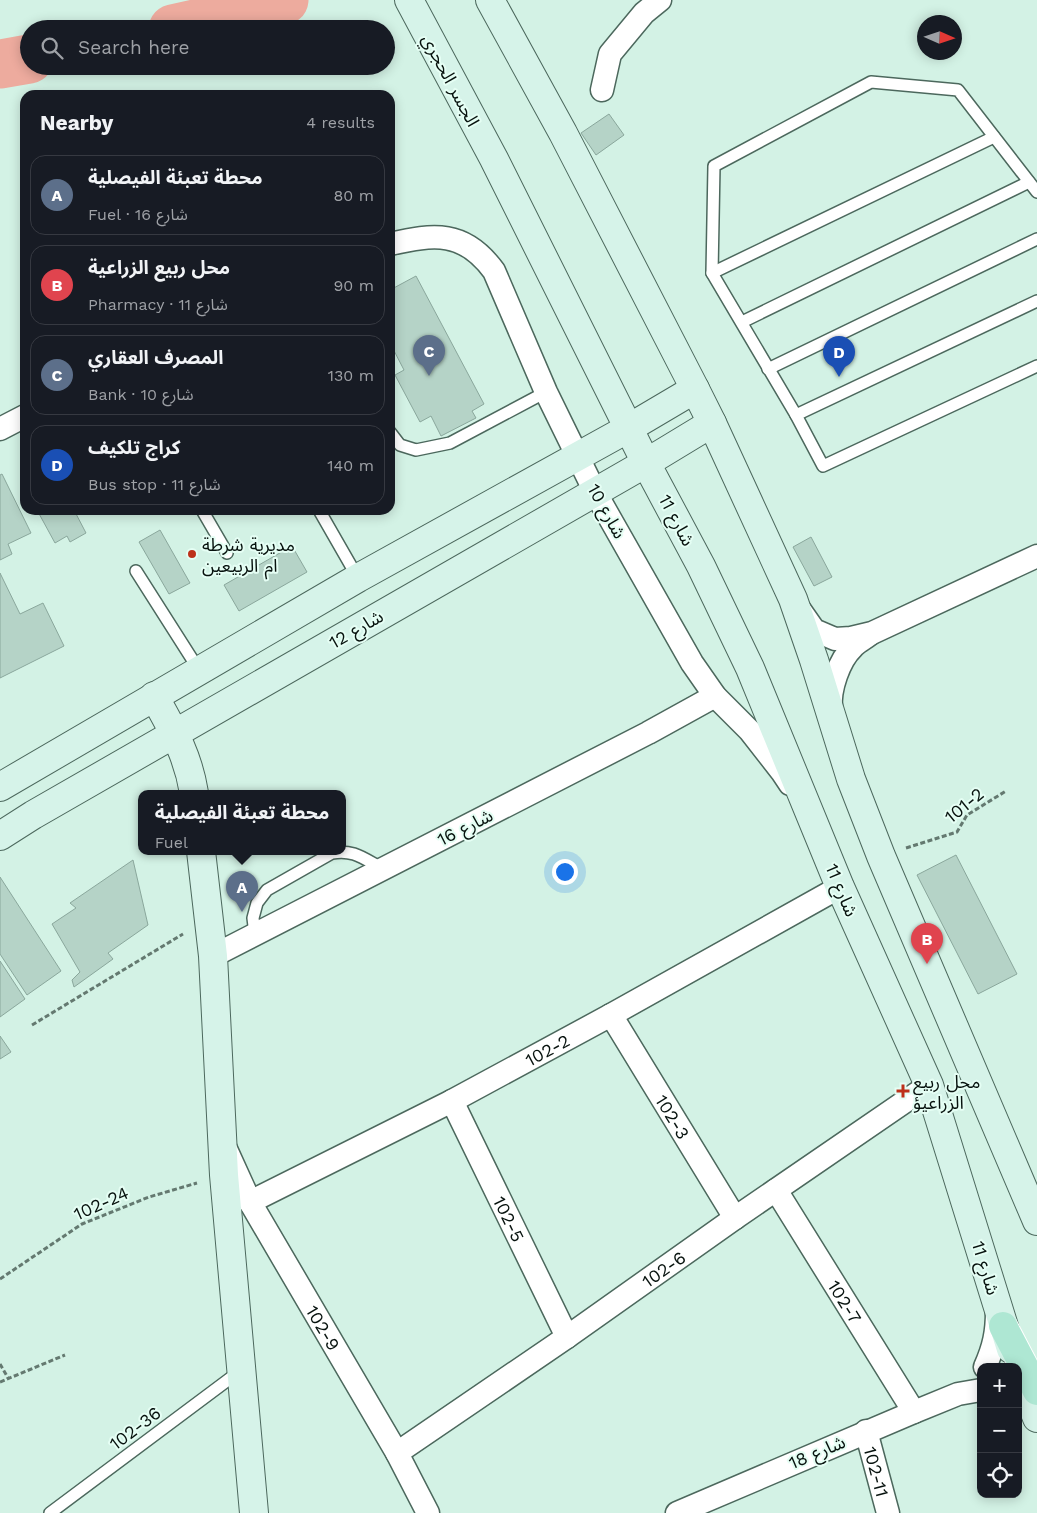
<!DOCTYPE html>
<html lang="en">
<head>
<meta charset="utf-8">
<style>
	:root { --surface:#171b24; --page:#20242c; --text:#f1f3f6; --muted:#9ea1a6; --line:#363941; --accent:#da9c93 }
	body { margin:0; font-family:"Work Sans","Noto Sans Arabic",sans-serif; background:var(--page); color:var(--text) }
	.controls { position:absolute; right:15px; bottom:15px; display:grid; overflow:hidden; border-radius:10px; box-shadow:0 2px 12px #0003 }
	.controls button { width:45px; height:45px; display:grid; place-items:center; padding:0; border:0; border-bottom:1px solid var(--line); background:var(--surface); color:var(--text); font:25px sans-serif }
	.compass { position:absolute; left:917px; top:15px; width:45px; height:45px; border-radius:50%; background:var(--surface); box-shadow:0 2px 12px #0003; rotate:93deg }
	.you { position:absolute; left:564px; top:871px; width:18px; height:18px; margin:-12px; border:4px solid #fff; border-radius:50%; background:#1a73e8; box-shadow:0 0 0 8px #1a73e833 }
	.badge { display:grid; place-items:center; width:32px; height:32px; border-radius:50%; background:var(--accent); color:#fff; font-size:16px; font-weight:700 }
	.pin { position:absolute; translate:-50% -41px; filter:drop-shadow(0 1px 2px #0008) }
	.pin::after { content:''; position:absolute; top:26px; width:18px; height:15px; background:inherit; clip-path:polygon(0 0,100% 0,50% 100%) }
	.popup { position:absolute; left:138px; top:790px; width:208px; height:65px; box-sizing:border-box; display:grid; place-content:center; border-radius:10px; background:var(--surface); filter:drop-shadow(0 1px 4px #0005); font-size:16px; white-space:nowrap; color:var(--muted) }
	.popup b { font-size:19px; color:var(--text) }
	.popup::after { content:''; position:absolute; left:50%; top:100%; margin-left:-10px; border:10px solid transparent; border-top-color:var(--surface) }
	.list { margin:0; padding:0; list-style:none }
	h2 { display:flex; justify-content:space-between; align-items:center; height:65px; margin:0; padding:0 20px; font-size:21px }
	h2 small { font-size:16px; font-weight:400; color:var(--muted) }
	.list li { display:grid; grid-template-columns:32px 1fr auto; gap:15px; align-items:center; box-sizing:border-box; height:80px; margin:0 10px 10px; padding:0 10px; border:1px solid var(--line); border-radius:15px }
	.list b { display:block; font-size:19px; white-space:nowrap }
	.list p { margin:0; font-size:16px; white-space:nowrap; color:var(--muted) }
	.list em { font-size:16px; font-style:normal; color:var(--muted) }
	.icon { flex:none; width:28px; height:28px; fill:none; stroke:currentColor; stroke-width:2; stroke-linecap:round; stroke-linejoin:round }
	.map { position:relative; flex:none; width:1037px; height:1513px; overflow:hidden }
	.search { position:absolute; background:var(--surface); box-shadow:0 2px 12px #0003; left:20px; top:20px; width:375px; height:55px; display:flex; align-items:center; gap:12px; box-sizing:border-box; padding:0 18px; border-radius:28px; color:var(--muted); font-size:19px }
	.panel { position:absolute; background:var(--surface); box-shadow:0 2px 12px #0003; left:20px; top:90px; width:375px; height:425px; border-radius:15px }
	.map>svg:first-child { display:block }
</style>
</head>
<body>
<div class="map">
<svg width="1037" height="1513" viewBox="0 0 1037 1513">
	<rect width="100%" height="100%" fill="#d3f2e5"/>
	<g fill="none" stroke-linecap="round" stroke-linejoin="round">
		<g stroke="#edab9e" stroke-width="49">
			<path d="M173,29L278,5L284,0"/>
			<path d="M0,64L29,59"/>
		</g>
	</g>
	<g fill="#b5d3c7" stroke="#8aa79c">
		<path d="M609,114L624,135L596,155L581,133Z"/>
		<path d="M416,276L484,404L472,411L476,418L441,436L431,416L420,422L395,375L404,370L390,343V290Z"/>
		<path d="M2,474L31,533L8,544L12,554L0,560V475Z"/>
		<path d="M37,510H74L86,533L70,542L67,536L55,543Z"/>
		<path d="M160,530L190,583L169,594L139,542Z"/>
		<path d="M811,537L832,577L814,586L793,547Z"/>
		<path d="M292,546L307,572L239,611L224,585Z"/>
		<path d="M0,573L20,614L43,603L64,646L0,678Z"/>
		<path d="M956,855L1017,974L978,994L917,875Z"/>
		<path d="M133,860L148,925L108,953L113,959L74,987L72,980L80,972L52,924L76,908L70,903Z"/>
		<path d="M0,877L61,971L27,995L0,954Z"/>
		<path d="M0,961L25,999L0,1017Z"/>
		<path d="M0,1036L11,1052L0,1059Z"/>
	</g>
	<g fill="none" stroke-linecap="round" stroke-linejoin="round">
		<defs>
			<g id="lane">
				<path d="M1037,192L958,90L871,82L714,166L712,273L796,415L823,466L1037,366"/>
				<path d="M712,273L994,137"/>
				<path d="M742,322L1029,182"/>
				<path d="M768,369L1037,239"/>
				<path d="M796,415L1037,301"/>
				<path d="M390,432L400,445L416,450L450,443L546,392"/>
				<path d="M202,510L227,553"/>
				<path d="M319,510L358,578"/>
				<path d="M136,571L199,670"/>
				<path d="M255,934L253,918L257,903L267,890L332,853C354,849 364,859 383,869"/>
				<path d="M50,1513L240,1371"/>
			</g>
			<g id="street">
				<path d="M602,90L610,54L644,13L660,0"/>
				<path d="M390,244C434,234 464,230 494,271L546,392L595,492L692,663L715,696L750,731L782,772L790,784"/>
				<path d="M0,429L25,416"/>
				<path d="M800,610L814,630L835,639L851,638L872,633L1037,556"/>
				<path d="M831,709C829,690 839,660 853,647C857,642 864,639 869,635"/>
				<path d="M213,956L648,733L715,696"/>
				<path id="s1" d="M611,1015L735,1218"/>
				<path id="s2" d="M452,1101L567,1337"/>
				<path id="s3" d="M225,1147L250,1202L397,1453L428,1513"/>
				<path id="s4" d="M776,1190L914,1412"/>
				<path id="s5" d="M250,1202L452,1101L611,1015L840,887"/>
				<path d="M985,1367C994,1347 997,1332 997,1311"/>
				<path id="s6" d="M866,1431L888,1513"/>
				<path id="s7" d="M397,1453L567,1337L735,1218L929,1085"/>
				<path d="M677,1513L914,1412L958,1394L981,1390"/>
			</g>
			<g id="secondary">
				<path d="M409,0L494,159L646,463L701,566L750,668L840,887L929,1085L1011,1349"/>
				<path d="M490,0L563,133L695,389L712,423L793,599L814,660L851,779L881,856L1037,1221"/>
				<path d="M154,696C173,730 188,755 194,793"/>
				<path d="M0,787L358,578L629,428L695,389"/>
				<path d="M0,836L33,815L646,463L712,423"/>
				<path d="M201,851L213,956L224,1175L254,1513"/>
				<path d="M1018,1370L1037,1418"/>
			</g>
			<path id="primary" d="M1003,1326L1037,1391"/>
		</defs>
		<use href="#lane" stroke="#4c685d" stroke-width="14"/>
		<use href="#street" stroke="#4c685d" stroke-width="25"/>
		<use href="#secondary" stroke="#4c685d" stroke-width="30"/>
		<use href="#primary" stroke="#fff" stroke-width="30"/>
		<g stroke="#647970" stroke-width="3" stroke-dasharray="5 2.5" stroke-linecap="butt">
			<path d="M906,848L957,832L967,815L1006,791"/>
			<path d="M32,1025L183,934"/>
			<path d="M0,1279L82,1224L149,1197L197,1183"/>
			<path d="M0,1364L8,1378"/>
			<path d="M0,1382L65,1355"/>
		</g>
		<use href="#lane" stroke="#fff" stroke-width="11"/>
		<use href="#street" stroke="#fff" stroke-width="22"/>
		<use href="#secondary" stroke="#d6f3e9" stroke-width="28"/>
		<use href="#primary" stroke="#aee7d3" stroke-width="28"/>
	</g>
	<g fill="#bd311a" stroke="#e5fef4" stroke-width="2">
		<circle cx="192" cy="554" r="5"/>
		<path d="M900.5 1083.5h5v5h5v5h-5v5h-5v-5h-5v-5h5z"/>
	</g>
	<g text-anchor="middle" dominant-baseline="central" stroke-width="4" stroke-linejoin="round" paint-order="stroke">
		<g font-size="18" fill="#07120e" stroke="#e5fef4">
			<text transform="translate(451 80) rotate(62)">الجسر الحجري</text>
			<text transform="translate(607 511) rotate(61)">شارع 10</text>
			<text transform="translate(677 520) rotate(62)">شارع 11</text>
			<text transform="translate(356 629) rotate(-30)">شارع 12</text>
			<text transform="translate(964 805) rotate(-39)">101-2</text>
			<text transform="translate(465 827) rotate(-27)">شارع 16</text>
			<text transform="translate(842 890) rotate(67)">شارع 11</text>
			<text stroke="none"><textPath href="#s5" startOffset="334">102-2</textPath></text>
			<text stroke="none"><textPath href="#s1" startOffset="119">102-3</textPath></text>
			<text transform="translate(101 1203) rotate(-24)">102-24</text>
			<text stroke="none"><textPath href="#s2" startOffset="131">102-5</textPath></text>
			<text transform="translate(986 1268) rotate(73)">شارع 11</text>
			<text stroke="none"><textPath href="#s7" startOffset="324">102-6</textPath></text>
			<text stroke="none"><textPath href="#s4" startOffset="131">102-7</textPath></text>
			<text stroke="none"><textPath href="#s3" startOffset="206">102-9</textPath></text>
			<text transform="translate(135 1428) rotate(-37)">102-36</text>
			<text transform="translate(817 1452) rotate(-23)">شارع 18</text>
			<text stroke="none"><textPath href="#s6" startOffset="42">102-11</textPath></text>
		</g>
		<g font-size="18" fill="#07120e" stroke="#e5fef4" text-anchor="start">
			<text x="202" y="544">مديرية شرطة<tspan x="202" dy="21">ام الربيعين</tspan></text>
			<text x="913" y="1081">محل ربيع<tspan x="913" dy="21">الزراعيؤ</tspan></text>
		</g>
	</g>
</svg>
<div class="controls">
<button>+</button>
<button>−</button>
<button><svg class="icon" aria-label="locate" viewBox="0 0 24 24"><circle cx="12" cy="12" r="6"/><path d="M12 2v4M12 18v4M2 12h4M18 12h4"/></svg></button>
</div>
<svg class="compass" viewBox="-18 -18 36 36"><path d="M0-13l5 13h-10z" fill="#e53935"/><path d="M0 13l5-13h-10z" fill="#9ea1a6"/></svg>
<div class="you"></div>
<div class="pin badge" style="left:242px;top:912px;background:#5c6f8a">A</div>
<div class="popup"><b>محطة تعبئة الفيصلية</b>Fuel</div>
<div class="pin badge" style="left:927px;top:964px;background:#e0444e">B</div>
<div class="pin badge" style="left:429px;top:376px;background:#5c6f8a">C</div>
<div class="pin badge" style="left:839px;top:377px;background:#1a4fb4">D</div>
<div class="search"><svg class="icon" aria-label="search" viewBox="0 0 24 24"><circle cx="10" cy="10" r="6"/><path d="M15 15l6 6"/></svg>Search here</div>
<section class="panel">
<h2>Nearby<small>4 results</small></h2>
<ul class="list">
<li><span class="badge" style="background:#5c6f8a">A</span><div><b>محطة تعبئة الفيصلية</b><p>Fuel · شارع 16</p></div><em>80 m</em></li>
<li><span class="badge" style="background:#e0444e">B</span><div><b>محل ربيع الزراعية</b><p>Pharmacy · شارع 11</p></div><em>90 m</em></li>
<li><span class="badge" style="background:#5c6f8a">C</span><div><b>المصرف العقاري</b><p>Bank · شارع 10</p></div><em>130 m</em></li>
<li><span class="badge" style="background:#1a4fb4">D</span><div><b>كراج تلكيف</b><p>Bus stop · شارع 11</p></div><em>140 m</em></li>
</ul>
</section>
</div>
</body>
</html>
